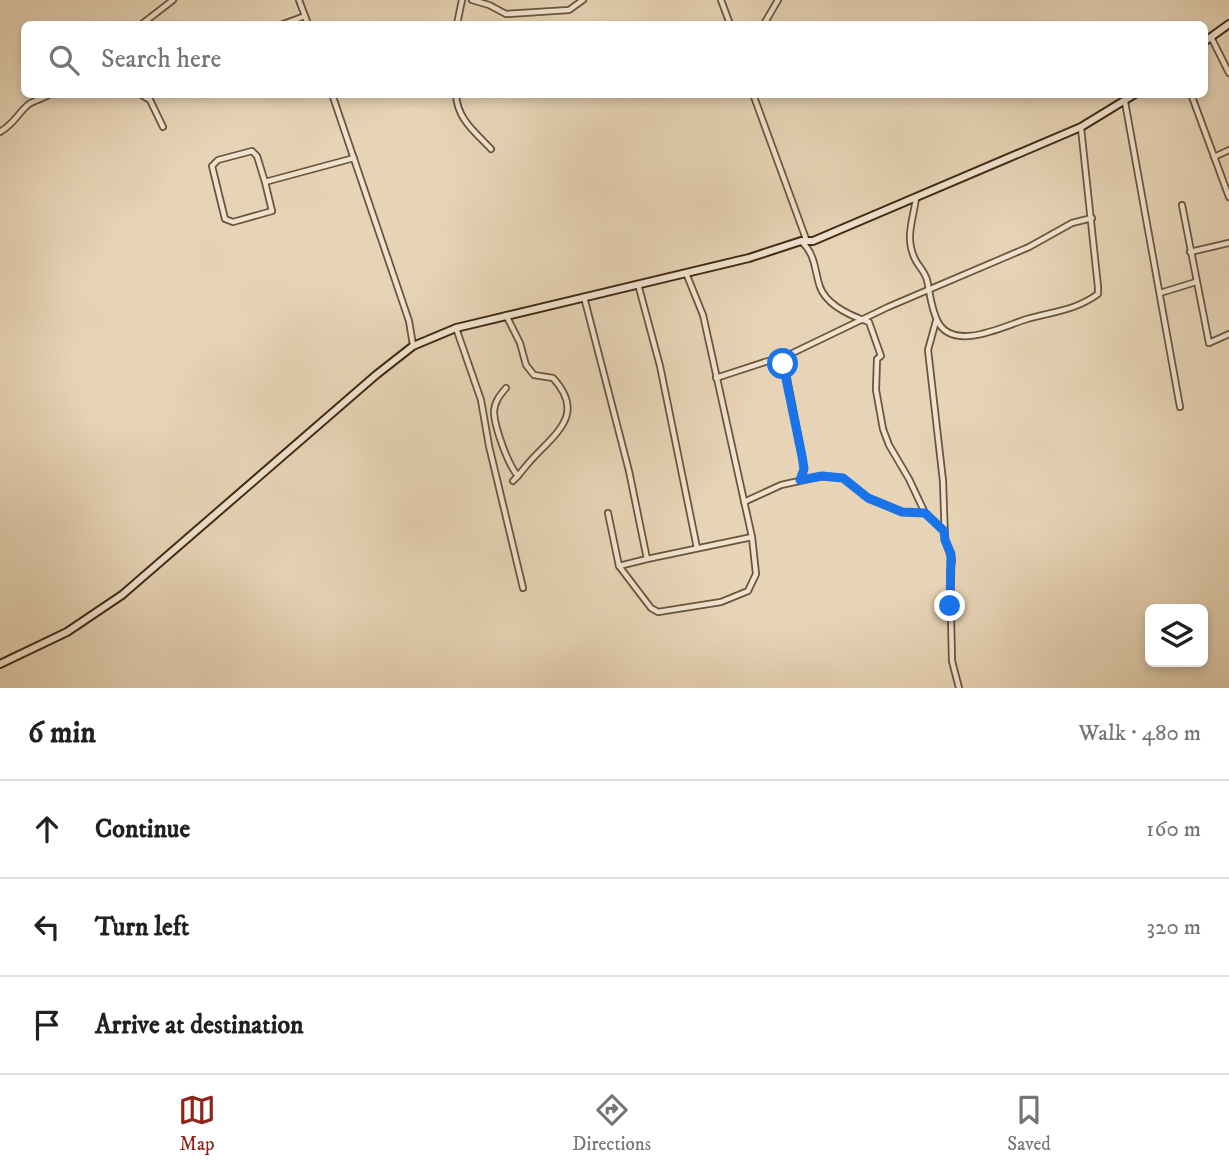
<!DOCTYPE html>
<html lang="en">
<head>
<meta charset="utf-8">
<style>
	:root { --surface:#fff; --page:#f2f2f2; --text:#202124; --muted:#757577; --line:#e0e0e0; --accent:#8f2418 }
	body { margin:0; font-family:"IM FELL DW Pica",serif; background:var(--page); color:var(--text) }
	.controls { position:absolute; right:21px; bottom:21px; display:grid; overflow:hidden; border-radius:10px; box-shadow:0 4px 10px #0003 }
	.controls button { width:63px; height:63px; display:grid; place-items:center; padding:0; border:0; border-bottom:2px solid var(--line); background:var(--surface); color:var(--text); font:35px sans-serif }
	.stop { position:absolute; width:21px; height:21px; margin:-16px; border:5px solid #1a73e8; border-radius:50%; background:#fff }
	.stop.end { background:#1a73e8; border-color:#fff; box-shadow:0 2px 7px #0008 }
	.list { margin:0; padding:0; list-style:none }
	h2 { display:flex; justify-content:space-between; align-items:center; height:91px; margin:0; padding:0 28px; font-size:30px }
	h2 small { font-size:23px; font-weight:400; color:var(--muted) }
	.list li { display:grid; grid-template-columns:46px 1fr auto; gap:21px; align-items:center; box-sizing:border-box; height:98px; padding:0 28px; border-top:2px solid var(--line) }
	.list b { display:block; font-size:26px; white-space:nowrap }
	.list em { font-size:23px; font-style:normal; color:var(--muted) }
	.icon { flex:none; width:38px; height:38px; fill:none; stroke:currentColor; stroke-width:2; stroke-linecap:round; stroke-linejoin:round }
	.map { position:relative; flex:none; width:1229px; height:688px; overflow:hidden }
	.search { position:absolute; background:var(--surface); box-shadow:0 4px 10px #0003; left:21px; right:21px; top:21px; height:77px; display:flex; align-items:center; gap:18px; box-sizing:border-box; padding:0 24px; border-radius:10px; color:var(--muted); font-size:26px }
	.sheet { height:385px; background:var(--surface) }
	nav { display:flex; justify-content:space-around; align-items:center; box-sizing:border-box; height:98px; border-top:2px solid var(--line); background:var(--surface); font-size:19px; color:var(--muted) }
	nav a { display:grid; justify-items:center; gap:4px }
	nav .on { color:var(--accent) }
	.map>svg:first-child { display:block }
</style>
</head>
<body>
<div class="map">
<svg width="1229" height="688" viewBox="0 0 1229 688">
	<rect width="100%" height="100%" fill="#e7d3b5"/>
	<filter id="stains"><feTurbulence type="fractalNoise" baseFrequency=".00286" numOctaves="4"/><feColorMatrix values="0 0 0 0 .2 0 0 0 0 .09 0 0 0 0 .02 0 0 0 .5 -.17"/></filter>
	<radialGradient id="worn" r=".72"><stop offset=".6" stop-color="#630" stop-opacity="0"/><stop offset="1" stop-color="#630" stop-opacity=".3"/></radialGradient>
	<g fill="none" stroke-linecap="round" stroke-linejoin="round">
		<defs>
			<g id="street">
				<path d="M299,0L308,24"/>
				<path d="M472,0L489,5L506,14L569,10L583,0"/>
				<path d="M721,0L730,24"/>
				<path d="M142,24L173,0"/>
				<path d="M283,24L305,16"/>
				<path d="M457,24L462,0"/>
				<path d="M764,24L778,0"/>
				<path d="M1211,37L1229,73"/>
				<path d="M140,94L150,100L163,127"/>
				<path d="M332,94L409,321L413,345"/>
				<path d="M456,94C457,119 475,132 491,149"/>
				<path d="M753,94L806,239L801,241C816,255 814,269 820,287C827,306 851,316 869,322L881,356L877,359L876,390L883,429L889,445L909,479L925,513L944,531"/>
				<path d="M1191,94L1229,197"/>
				<path d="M1125,102L1180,407"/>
				<path d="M0,132C15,123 17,114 29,104C35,100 43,99 50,94"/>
				<path d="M1214,157L1229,150"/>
				<path d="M265,182L257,156L252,151L218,160L212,166L225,219L233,222L272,211L265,182L354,158"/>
				<path d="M916,198C913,221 904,239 916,261C920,268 925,272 927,280C930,293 931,309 938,322C954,352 1004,326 1027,319C1055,311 1074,311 1098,294V287L1081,128"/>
				<path d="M1182,205L1209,343L1229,334"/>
				<path d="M1190,252L1229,243"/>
				<path d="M638,284L660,366L697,548"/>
				<path d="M1160,293L1196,282"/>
				<path d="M584,297L629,471L647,559L619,566"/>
				<path d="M506,315L520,343L526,365L534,375L553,378C584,412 560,430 535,456C527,464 521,473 513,481"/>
				<path d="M936,321L928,350L943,481L945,540L952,560L950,573L952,661L959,688"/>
				<path d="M456,328L481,400L489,446L523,588"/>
				<path d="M776,361L888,307L1029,247L1072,223L1092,218"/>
				<path d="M716,378L768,361L783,364L786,373L802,456L804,469L800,480"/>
				<path d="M506,388C500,395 494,402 494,413C495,428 508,465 518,476"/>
				<path d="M744,502L781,485L822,476L843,478L868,498L902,512L925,513"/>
				<path d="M608,513L619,566L651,608L658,612L721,602L748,591L756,574L752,537L703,315L686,273"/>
				<path d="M647,559L752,537"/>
			</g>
			<g id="secondary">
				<path d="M1204,42L1229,24"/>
				<path d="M0,664L67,632L122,595L376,375L413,346L456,328L749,258L801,241H813L1081,127L1135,94"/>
			</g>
		</defs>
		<use href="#street" stroke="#6a553b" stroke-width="8"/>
		<use href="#secondary" stroke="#412b12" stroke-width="10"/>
		<use href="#street" stroke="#efe2cf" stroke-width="4.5"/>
		<use href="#secondary" stroke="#efe2cf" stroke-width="6"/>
	</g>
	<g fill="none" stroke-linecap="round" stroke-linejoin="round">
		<path stroke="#1a73e8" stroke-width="9" d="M783,364L802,456L804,469L800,480L822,476L843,478L868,498L902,512L925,513L944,531L945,540L951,554L950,606"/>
	</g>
	<rect width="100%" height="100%" filter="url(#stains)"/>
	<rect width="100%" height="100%" fill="url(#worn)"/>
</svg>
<div class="controls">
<button><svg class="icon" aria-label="layers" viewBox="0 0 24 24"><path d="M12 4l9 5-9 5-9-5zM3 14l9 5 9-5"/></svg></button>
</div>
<div class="stop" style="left:783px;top:364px"></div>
<div class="stop end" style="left:950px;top:606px"></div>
<div class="search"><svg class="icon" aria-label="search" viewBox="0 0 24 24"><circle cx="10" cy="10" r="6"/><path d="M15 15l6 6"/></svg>Search here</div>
</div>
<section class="sheet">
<h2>6 min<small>Walk · 480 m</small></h2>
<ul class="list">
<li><svg class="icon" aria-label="ahead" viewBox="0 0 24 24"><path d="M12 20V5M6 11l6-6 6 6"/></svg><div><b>Continue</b></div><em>160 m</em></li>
<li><svg class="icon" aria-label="left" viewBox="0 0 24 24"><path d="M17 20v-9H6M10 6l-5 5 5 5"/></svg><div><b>Turn left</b></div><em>320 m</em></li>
<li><svg class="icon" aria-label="arrive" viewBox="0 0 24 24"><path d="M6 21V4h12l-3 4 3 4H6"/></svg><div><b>Arrive at destination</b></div></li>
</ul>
</section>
<nav>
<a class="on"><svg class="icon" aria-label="map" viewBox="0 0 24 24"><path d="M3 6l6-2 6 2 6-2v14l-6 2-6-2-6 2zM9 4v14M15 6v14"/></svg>Map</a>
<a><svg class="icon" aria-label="directions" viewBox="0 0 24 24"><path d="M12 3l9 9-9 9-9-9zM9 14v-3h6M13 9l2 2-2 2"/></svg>Directions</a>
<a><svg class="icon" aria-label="saved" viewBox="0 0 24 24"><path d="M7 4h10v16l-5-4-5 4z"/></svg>Saved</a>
</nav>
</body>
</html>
